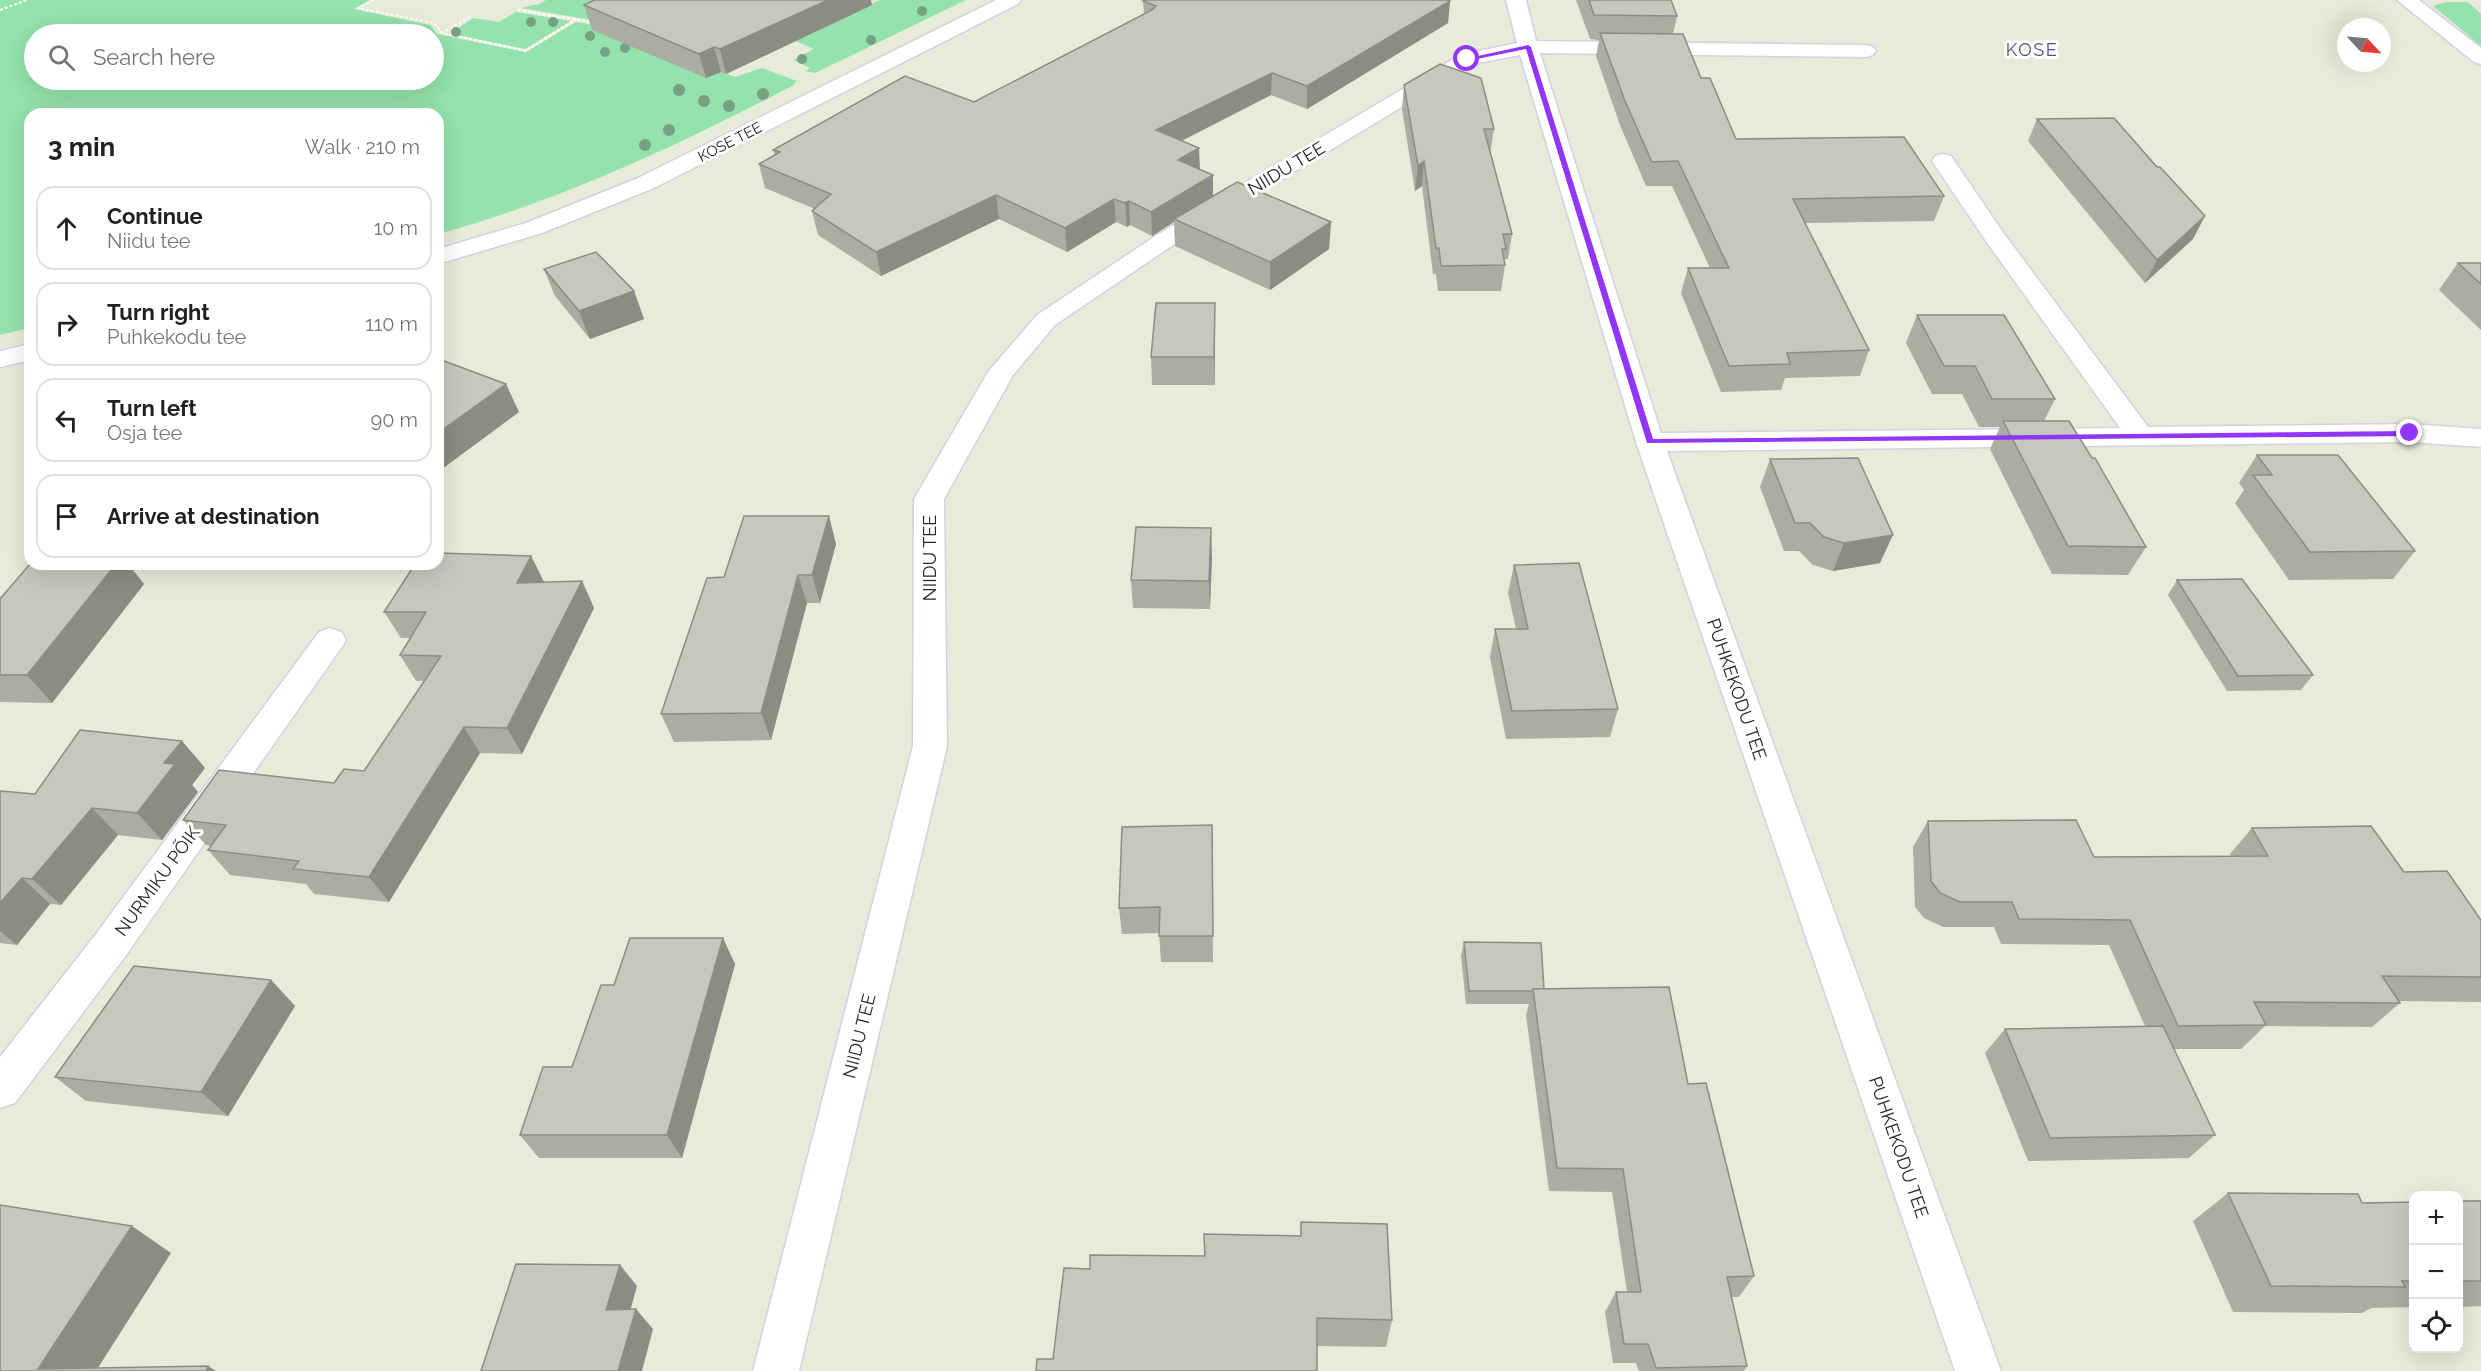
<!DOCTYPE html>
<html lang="en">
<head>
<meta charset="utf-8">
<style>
	:root { --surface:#fff; --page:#f2f2f2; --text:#202124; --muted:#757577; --line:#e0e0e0 }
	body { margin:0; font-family:Raleway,sans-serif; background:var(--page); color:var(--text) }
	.controls { position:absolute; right:18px; bottom:18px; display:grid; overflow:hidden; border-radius:12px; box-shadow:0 6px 24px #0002 }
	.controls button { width:54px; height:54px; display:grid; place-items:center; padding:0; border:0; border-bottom:2px solid var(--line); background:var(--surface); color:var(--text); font:30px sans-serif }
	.compass { position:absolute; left:2337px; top:18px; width:54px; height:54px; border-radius:50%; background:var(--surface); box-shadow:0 6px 24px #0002; rotate:116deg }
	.stop { position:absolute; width:18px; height:18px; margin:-14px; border:4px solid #9136fa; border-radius:50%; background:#fff }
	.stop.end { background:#9136fa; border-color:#fff; box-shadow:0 2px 6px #0008 }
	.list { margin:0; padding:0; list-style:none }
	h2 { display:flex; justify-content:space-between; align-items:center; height:78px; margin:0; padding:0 24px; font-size:26px }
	h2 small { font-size:20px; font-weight:400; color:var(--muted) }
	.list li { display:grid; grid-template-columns:39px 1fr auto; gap:18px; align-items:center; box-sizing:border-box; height:84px; margin:0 12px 12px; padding:0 12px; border:2px solid var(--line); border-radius:18px }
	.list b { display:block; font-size:22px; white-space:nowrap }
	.list p { margin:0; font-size:20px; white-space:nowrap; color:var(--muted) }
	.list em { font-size:20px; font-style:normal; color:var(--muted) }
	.icon { flex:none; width:33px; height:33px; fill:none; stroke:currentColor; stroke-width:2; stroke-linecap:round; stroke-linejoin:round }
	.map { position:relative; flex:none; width:2481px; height:1371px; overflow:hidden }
	.search { position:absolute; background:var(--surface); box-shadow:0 6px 24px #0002; left:24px; top:24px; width:420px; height:66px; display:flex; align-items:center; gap:15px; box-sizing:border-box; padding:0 21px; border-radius:33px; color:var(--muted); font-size:22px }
	.panel { position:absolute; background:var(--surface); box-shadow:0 6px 24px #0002; left:24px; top:108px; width:420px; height:462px; border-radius:18px }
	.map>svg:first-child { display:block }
</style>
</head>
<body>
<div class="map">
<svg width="2481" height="1371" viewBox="0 0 2481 1371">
	<rect width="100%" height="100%" fill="#e7ebd9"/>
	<g fill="#94e2ac" fill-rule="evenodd">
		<path d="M0,0H370L354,9L430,25L437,34L526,52L576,22L593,25L598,21L521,8L539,4L546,0H821L854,12L880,0H966L815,73L805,71L810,68L793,60L814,49L791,39L721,72L735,77L762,68L797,81L792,86C678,145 562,200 438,234V114H30V328L0,335ZM34,34H434V80H34Z"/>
		<path d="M2446,2H2468L2481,14V46L2433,6Z"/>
		<path d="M516,12L571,21L525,49L457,35L453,32L473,18L499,22Z"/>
	</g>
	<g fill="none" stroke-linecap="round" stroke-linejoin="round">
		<defs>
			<g id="street">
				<path d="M1506,0H1526L1536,41L1866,45L1873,47L1876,51L1873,55L1866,57L1540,53L1661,433L2120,428L1986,241L1932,161L1935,156L1943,154L1951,156L2002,231L2148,427L2410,424L2481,429V447L2410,442L1667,451L2001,1371H1955L1636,442L1520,55L1473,64L1173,245L1055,325L1013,375L944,499L947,746L799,1371H753L913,746L914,499L988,372L1037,315L1157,235L1460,55L1517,43Z"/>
				<path d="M330,628L341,632L346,640L341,648L124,958L15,1103L0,1108V1057L96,934L319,632Z"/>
			</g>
			<g id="secondary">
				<path d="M996,0H1021L1018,4L654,188L542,233L438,264V249L526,223L638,178Z"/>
				<path d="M2397,0H2419L2481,48V64L2474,62Z"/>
				<path d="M30,344V360L0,367V351Z"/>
			</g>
		</defs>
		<use href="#street" stroke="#d7cee1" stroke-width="3"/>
		<use href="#secondary" stroke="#d7cee1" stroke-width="3"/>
		<g stroke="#fff" stroke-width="2" stroke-dasharray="3 2" stroke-linecap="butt">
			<path d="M373,0L358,8L434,23L442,33"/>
			<path d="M0,10L27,0"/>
			<path d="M518,10L592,22"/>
			<path d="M470,17L442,33L526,51L576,19"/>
		</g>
		<use href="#street" fill="#fff" fill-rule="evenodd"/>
		<use href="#secondary" fill="#fff" fill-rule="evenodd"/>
	</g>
	<g fill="#76a182">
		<circle cx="922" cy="11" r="5"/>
		<circle cx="531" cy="22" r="5"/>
		<circle cx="553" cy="22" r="5"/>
		<circle cx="456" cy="32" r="5"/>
		<circle cx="590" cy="36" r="5"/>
		<circle cx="871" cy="40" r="5"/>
		<circle cx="625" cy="48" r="5"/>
		<circle cx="605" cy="52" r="5"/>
		<circle cx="802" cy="59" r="5"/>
		<circle cx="679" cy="90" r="6"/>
		<circle cx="763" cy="94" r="6"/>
		<circle cx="704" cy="101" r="6"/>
		<circle cx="729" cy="106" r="6"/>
		<circle cx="669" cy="130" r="6"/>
		<circle cx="645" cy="145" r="6"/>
	</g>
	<g fill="#a9ada2">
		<path d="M1576,0H1671L1677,16L1673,34L1701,78L1736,139L1944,196L1934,221L1805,223L1869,350L1860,376L1785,378L1781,390L1721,392L1681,293L1688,268H1710L1672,186H1646L1620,125L1596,56L1599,40L1590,39Z"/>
		<path d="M1143,1H1450L1448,23L1307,109L1271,95L1182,141L1200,170L1213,196L1331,222L1329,249L1270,290L1175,246L1174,222L1152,236L1130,225L1127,227L1116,222L1067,252L999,219L881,276L818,235L812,211L815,209L765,188L759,164L775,155L773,150L974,102L1144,14Z"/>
		<path d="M584,5H872L726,74L721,72L706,78L592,30Z"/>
		<path d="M1404,85L1494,129L1490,154L1512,234L1508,259H1505V265L1501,291H1438L1436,274H1433L1422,186L1415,191L1402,109Z"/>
		<path d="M2037,119L2193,239L2145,283L2028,141Z"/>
		<path d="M2458,263H2481V330L2439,290Z"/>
		<path d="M544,269L634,291L644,319L590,339L555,296Z"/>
		<path d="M1917,315L2055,399L2044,421L2146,547L2128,575L2052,574L1990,449L2000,427H1979L1962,394H1932L1906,343Z"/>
		<path d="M1215,330V385H1152L1151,357Z"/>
		<path d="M2257,455L2415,551L2393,579L2289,580L2235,503L2244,490L2239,483Z"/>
		<path d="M1770,459L1880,563L1833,571L1813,565L1799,551H1784L1760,487Z"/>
		<path d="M836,544L820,603H807L771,740L674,742L661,714L724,577Z"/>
		<path d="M531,556L544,582L582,581L594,608L522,754L480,753L389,902L314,894L306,884L230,875L208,850L211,846L206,845L183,820L334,783L364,771L424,681H416L400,655L410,638H401L384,612Z"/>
		<path d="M1212,556L1210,609L1133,608L1131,580Z"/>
		<path d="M30,564H128L144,584L52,703L0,702V599Z"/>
		<path d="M1514,565L1618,709L1610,737L1506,739L1490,657L1495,629H1516L1508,593Z"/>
		<path d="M2177,580L2313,675L2301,690L2227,691L2168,595Z"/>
		<path d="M182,741L205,768L192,785L198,792L162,840L118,835L61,905L50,904L17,945L0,943V791L35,794Z"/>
		<path d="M1928,821L2094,857H2232L2230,854L2252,828L2404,872L2481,920V1002L2399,1001L2400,1003L2372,1027L2265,1026L2241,1049H2174L2215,1135L2189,1158L2028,1161L1985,1053L2005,1029L2145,1026L2109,945L2001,944L1994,927H1943L1924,918L1915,907L1913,847Z"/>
		<path d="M1212,825L1213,962H1161L1159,933L1122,934L1119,908Z"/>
		<path d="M1464,942L1544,989L1688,1084L1754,1276L1739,1297H1731L1747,1366L1744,1371H1639L1636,1363H1613L1605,1312L1616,1292H1627L1612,1192L1549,1191L1526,1015L1529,1004H1466L1461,956Z"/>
		<path d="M735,964L682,1158H539L520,1135L572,1067L614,985Z"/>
		<path d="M271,980L295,1006L228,1116L86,1101L55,1077Z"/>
		<path d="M2228,1193L2362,1203L2414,1202V1307L2371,1308L2362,1313L2233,1312L2193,1221Z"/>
		<path d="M2481,1200V1306L2458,1307V1201Z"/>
		<path d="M1301,1222L1392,1320L1386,1347L1317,1346L1053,1359L1090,1269L1205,1256L1300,1236Z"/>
	</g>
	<g fill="#8a8d84">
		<path d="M828,0H871L872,5L726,74L720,49Z"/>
		<path d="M1450,1L1448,23L1307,109V86Z"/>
		<path d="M714,47L721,72L706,78L699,54Z"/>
		<path d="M1272,73L1271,95L1157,153L1156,130Z"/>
		<path d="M1199,148L1200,171L1178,160Z"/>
		<path d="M1424,161L1422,186L1415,191L1418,166Z"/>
		<path d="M1213,175V199L1174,219V222L1152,236L1151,212Z"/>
		<path d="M996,195L999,219L881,276L876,252Z"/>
		<path d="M1114,199L1116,222L1067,252L1065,228Z"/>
		<path d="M1129,201L1130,225L1127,227L1125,203Z"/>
		<path d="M2205,216L2193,239L2145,283L2157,260Z"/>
		<path d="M1331,222L1329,249L1270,290V262Z"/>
		<path d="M634,291L644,319L590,339L579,311Z"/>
		<path d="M1215,303V385L1214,357Z"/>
		<path d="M506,384L519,412L438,472V433Z"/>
		<path d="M829,516L836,544L820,603L812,575Z"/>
		<path d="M1211,528L1212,556L1210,609L1209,581Z"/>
		<path d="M1893,535L1880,563L1833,571L1844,543Z"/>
		<path d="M531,556L544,582L517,583Z"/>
		<path d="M116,564H128L144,584L52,703L27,675Z"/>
		<path d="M798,575L807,603L771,740L761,713Z"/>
		<path d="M582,581L594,608L522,754L507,728Z"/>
		<path d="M464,727L480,753L389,902L369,877Z"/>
		<path d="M182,741L205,768L192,785L198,792L162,840L137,813L164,763Z"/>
		<path d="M92,808L118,835L61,905L32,879Z"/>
		<path d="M1212,825L1213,852V962V936Z"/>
		<path d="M22,878L50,904L17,945L0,931V903Z"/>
		<path d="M723,938L735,964L682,1158L667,1135Z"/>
		<path d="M271,980L295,1006L228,1116L201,1092Z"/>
		<path d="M132,1226L171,1253L96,1371L38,1369Z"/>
		<path d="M620,1265L637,1286L625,1330L606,1310Z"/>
		<path d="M636,1309L653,1329L642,1371H618Z"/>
		<path d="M208,1366L216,1371H206Z"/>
	</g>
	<g fill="#c5c9bc" stroke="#8a8d84" stroke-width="1.5">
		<path d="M594,0H828L720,49L714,47L699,54L584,5Z"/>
		<path d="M1146,0H1447L1450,1L1307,86L1272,73L1156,130L1199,148L1178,160L1213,175L1151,212L1129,201L1125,203L1114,199L1065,228L996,195L876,252L812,211L831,194L759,164L780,152L773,150L905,76L974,102L1152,10L1156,6L1143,1Z"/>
		<path d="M1589,0H1671L1677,16L1594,15Z"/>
		<path d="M1600,33L1683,34L1701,78H1710L1736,139L1904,137L1944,196L1793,199L1869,350L1787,353L1790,364L1729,366L1688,268H1729L1678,161L1652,162L1625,101Z"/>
		<path d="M1440,64L1481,78L1494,129H1484L1512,234H1503L1506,249H1502L1505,265L1441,266L1439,248H1436L1424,161L1418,166L1404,85Z"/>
		<path d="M2114,118L2157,167H2160L2205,216L2157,260L2037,119Z"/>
		<path d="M1237,182L1331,222L1270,262L1174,219Z"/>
		<path d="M596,252L634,291L579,311L544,269Z"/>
		<path d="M2458,263H2481V284Z"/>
		<path d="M1156,303H1215L1214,357H1151Z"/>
		<path d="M1917,315H2004L2055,399H1992L1975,366H1944Z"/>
		<path d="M444,361L506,384L438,433V366Z"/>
		<path d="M2003,421H2069L2092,458H2095L2146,547L2068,546Z"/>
		<path d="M2257,455H2338L2415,551L2310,552L2253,475H2272Z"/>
		<path d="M1858,458L1893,535L1844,543L1824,537L1810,523H1795L1770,459Z"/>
		<path d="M744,516H829L812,575H798L761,713L661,714L707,578L724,577Z"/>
		<path d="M1136,527L1211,528L1209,581L1131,580Z"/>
		<path d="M438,553L531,556L517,583L582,581L507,728L464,727L369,877L293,869L299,861L208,850L226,825L183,820L219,770L334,783L344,769L364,771L441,656L400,655L426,612H384L415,564H438Z"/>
		<path d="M1579,563L1618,709L1512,711L1495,629H1528L1514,565Z"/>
		<path d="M30,564H116L27,675H0V599Z"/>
		<path d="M2242,579L2313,675L2238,676L2177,580Z"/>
		<path d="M80,730L182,741L164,763L175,764L137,813L92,808L32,879L22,878L0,903V791L35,794Z"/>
		<path d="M2076,820L2094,857L2268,856L2252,828L2371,826L2404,872L2447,871L2481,920V977L2382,976L2400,1003L2254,1002L2266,1025L2178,1026L2130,920L2019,919L2012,902H1960L1940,893L1931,881L1928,821Z"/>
		<path d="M1212,825L1213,936H1159L1160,907L1119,908L1122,827Z"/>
		<path d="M630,938H723L667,1135H520L543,1067H572L601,985H614Z"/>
		<path d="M1464,942L1541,943L1544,989H1533V991H1469Z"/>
		<path d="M134,966L271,980L201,1092L55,1077Z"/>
		<path d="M1669,987L1688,1084L1706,1083L1754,1276L1727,1277L1747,1366L1656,1368L1648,1344H1624L1616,1292H1641L1623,1169L1557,1168L1533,989Z"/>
		<path d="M2163,1026L2215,1135L2050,1138L2005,1029Z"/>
		<path d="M2228,1193L2358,1194L2362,1203L2414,1202V1281H2402L2405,1287L2271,1286Z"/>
		<rect x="2458" y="1201" width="23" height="80"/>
		<path d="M0,1205L132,1226L38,1369L208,1366L206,1371H0Z"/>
		<path d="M1301,1222L1387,1224L1392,1320L1317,1318V1371H1036L1037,1359H1053L1064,1268L1090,1269V1255L1205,1256L1204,1234L1301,1236Z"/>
		<path d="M516,1264L620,1265L606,1310L636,1309L618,1371H481Z"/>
	</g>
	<path fill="#9136fa" d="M1528,45L1531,47L1653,439L2410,431L2414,433L2410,436L1647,443L1526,49L1467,61L1464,59Z"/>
	<g text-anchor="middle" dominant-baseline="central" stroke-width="6" stroke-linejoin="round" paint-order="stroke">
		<g font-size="15" fill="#282828" stroke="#fff">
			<text transform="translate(730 142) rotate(-27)">KOSE TEE</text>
		</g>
		<g font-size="18" letter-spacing="1.5" fill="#5f4878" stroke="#fff">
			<text x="2032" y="49">KOSE</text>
		</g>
		<g font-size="18" fill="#282828" stroke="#fff">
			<text transform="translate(1286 168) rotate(-31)">NIIDU TEE</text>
			<text transform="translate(929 558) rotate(-90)">NIIDU TEE</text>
			<text transform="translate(1737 689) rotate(71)">PUHKEKODU TEE</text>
			<text transform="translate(157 881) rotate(-54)">NURMIKU PÕIK</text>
			<text transform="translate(859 1036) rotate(-76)">NIIDU TEE</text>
			<text transform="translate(1899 1147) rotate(71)">PUHKEKODU TEE</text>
		</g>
	</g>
</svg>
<div class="controls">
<button>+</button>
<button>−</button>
<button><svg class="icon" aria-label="locate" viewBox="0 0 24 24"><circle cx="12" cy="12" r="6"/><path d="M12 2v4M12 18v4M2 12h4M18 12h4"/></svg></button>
</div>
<svg class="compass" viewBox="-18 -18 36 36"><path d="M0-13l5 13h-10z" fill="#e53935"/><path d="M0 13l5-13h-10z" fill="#757577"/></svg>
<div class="stop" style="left:1467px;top:59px"></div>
<div class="stop end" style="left:2410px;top:433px"></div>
<div class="search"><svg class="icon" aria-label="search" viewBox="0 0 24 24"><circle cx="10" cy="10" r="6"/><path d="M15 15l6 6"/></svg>Search here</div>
<section class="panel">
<h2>3 min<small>Walk · 210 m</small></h2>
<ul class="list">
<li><svg class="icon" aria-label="ahead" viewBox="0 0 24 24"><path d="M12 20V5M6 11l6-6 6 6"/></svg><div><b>Continue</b><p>Niidu tee</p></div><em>10 m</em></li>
<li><svg class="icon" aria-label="right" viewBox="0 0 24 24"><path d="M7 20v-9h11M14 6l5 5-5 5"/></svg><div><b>Turn right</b><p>Puhkekodu tee</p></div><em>110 m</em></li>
<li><svg class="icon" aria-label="left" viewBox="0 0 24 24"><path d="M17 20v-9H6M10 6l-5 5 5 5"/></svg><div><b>Turn left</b><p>Osja tee</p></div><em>90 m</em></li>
<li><svg class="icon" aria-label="arrive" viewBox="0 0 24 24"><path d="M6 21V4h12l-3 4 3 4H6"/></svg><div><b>Arrive at destination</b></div></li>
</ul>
</section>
</div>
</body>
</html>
